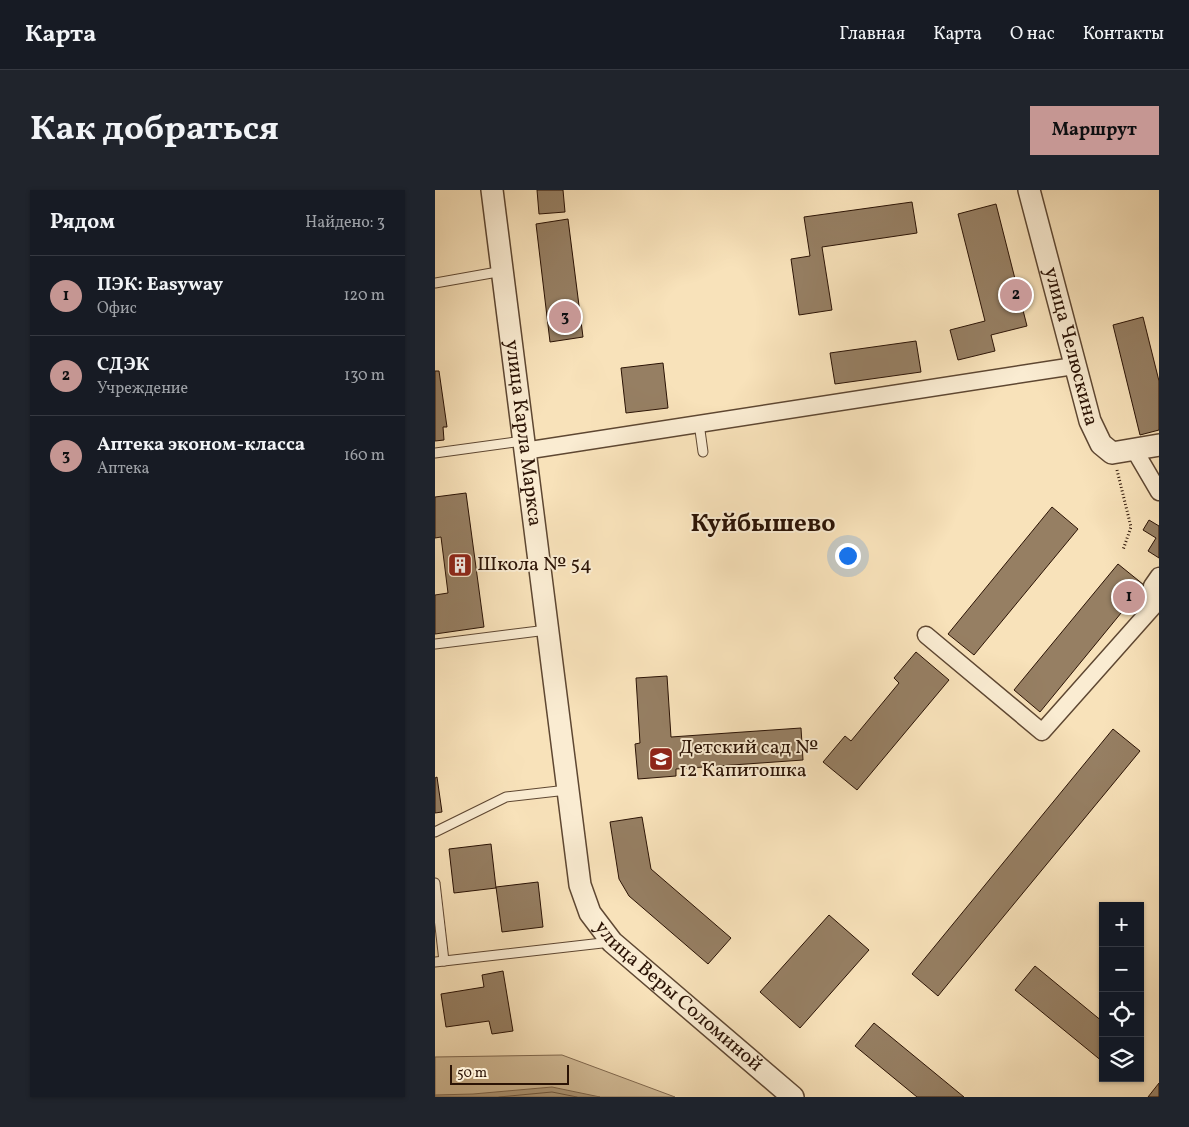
<!DOCTYPE html>
<html lang="ru">
<head>
<meta charset="utf-8">
<style>
	:root { --surface:#171b24; --page:#20242c; --text:#f1f3f6; --muted:#9ea1a6; --line:#363941; --accent:#c59692 }
	body { margin:0; font-family:Vollkorn,serif; background:var(--page); color:var(--text) }
	.controls { position:absolute; right:15px; bottom:15px; display:grid; overflow:hidden; border-radius:0px; box-shadow:0 1px 4px #0004 }
	.controls button { width:45px; height:45px; display:grid; place-items:center; padding:0; border:0; border-bottom:1px solid var(--line); background:var(--surface); color:var(--text); font:25px sans-serif }
	.scale { position:absolute; left:15px; bottom:12px; width:119px; box-sizing:border-box; padding-left:5px; border:2px solid #2b1305; border-top:0; font-size:14px; line-height:18px; white-space:nowrap; color:#2b1305; -webkit-text-stroke:4px #faecd2; paint-order:stroke }
	.you { position:absolute; left:412px; top:365px; width:18px; height:18px; margin:-12px; border:4px solid #fff; border-radius:50%; background:#1a73e8; box-shadow:0 0 0 8px #1a73e833 }
	.badge { display:grid; place-items:center; width:32px; height:32px; border-radius:50%; background:var(--accent); color:#111; font-size:16px; font-weight:700 }
	.pin { position:absolute; translate:-50% -50%; border:2px solid #fff; box-shadow:0 1px 5px #0006 }
	.list { margin:0; padding:0; list-style:none }
	h2 { display:flex; justify-content:space-between; align-items:center; height:65px; margin:0; padding:0 20px; font-size:21px }
	h2 small { font-size:16px; font-weight:400; color:var(--muted) }
	.list li { display:grid; grid-template-columns:32px 1fr auto; gap:15px; align-items:center; box-sizing:border-box; height:80px; padding:0 20px; border-top:1px solid var(--line) }
	.list b { display:block; font-size:19px; white-space:nowrap }
	.list p { margin:0; font-size:16px; white-space:nowrap; color:var(--muted) }
	.list em { font-size:16px; font-style:normal; color:var(--muted) }
	.icon { flex:none; width:28px; height:28px; fill:none; stroke:currentColor; stroke-width:2; stroke-linecap:round; stroke-linejoin:round }
	.map { position:relative; flex:none; width:724px; height:907px; overflow:hidden; border-radius:0px }
	header { display:flex; align-items:center; gap:30px; box-sizing:border-box; height:70px; padding:0 25px; background:var(--surface); border-bottom:1px solid var(--line) }
	header strong { font-size:24px }
	nav { display:flex; gap:28px; margin-inline-start:auto; font-size:18px }
	.intro { display:flex; align-items:center; justify-content:space-between; box-sizing:border-box; height:120px; padding:0 30px }
	h1 { margin:0; font-size:35px }
	.button { padding:12px 22px; border-radius:0px; background:var(--accent); color:#111; font-size:18px; font-weight:700 }
	main { display:flex; gap:30px; padding:0 30px }
	aside { flex:1; background:var(--surface); border-radius:0px; box-shadow:0 1px 4px #0004 }
	.map>svg:first-child { display:block }
</style>
</head>
<body>
<header>
<strong>Карта</strong>
<nav><a>Главная</a><a>Карта</a><a>О нас</a><a>Контакты</a></nav>
</header>
<div class="intro"><h1>Как добраться</h1><a class="button">Маршрут</a></div>
<main>
<aside>
<h2>Рядом<small>Найдено: 3</small></h2>
<ul class="list">
<li><span class="badge">1</span><div><b>ПЭК: Easyway</b><p>Офис</p></div><em>120 m</em></li>
<li><span class="badge">2</span><div><b>СДЭК</b><p>Учреждение</p></div><em>130 m</em></li>
<li><span class="badge">3</span><div><b>Аптека эконом-класса</b><p>Аптека</p></div><em>160 m</em></li>
</ul>
</aside>
<div class="map">
<svg width="724" height="907" viewBox="0 0 724 907">
	<rect width="100%" height="100%" fill="#f8e2ba"/>
	<filter id="stains"><feTurbulence type="fractalNoise" baseFrequency=".004" numOctaves="4"/><feColorMatrix values="0 0 0 0 .2 0 0 0 0 .09 0 0 0 0 .02 0 0 0 .5 -.17"/></filter>
	<radialGradient id="worn" r=".72"><stop offset=".6" stop-color="#630" stop-opacity="0"/><stop offset="1" stop-color="#630" stop-opacity=".3"/></radialGradient>
	<path fill="#d5bf9b" stroke="#806950" d="M127,865L240,907H0V867Z"/>
	<path fill="#b29c7c" stroke="#7c654c" d="M117,897L165,907H0V905L38,904Z"/>
	<g fill="none" stroke-linecap="round" stroke-linejoin="round">
		<path stroke="#6e5840" stroke-width="1" d="M64,907L117,902L142,907"/>
	</g>
	<g fill="#967f63" stroke="#2b1305">
		<path d="M102,0H128L130,22L104,24Z"/>
		<path d="M477,12L482,43L387,57L397,120L364,125L356,69L375,66L369,27Z"/>
		<path d="M561,14L592,136L556,145L560,161L523,170L515,140L550,131L523,24Z"/>
		<path d="M133,29L148,147L115,152L101,34Z"/>
		<path d="M708,127L724,191V240L705,245L678,135Z"/>
		<path d="M481,151L486,182L400,194L395,163Z"/>
		<path d="M228,173L233,218L191,223L186,178Z"/>
		<path d="M0,181H4L12,237H8L9,250L0,251Z"/>
		<path d="M31,303L49,437L0,444V405L13,403L6,347L0,348V307Z"/>
		<path d="M617,317L643,339L539,465L513,444Z"/>
		<path d="M714,330L724,336V368L713,361L721,348L708,340Z"/>
		<path d="M683,374L709,395L605,522L579,500Z"/>
		<path d="M481,462L514,490L422,600L388,572L410,546L416,551L464,493L459,488Z"/>
		<path d="M232,486L236,547L366,538L368,570L241,579V586L203,589L200,554L205,553L201,488Z"/>
		<path d="M678,539L705,561L503,806L477,784Z"/>
		<path d="M2,587L7,622L0,623V588Z"/>
		<path d="M207,627L216,679L296,748L273,774L194,706L184,689L175,632Z"/>
		<path d="M56,654L61,698L19,703L14,659Z"/>
		<path d="M103,692L108,737L67,742L61,697Z"/>
		<path d="M394,725L434,760L365,838L325,802Z"/>
		<path d="M600,776L668,832V872L580,800Z"/>
		<path d="M68,781L78,841L57,844L54,831L11,837L6,804L49,797L47,785Z"/>
		<path d="M439,833L529,907H482L420,856Z"/>
		<path d="M724,893V907H713Z"/>
	</g>
	<g fill="none" stroke-linecap="round" stroke-linejoin="round">
		<defs>
			<g id="service">
				<path d="M0,93L68,81"/>
				<path d="M264,233L268,262"/>
				<path d="M0,263L88,251"/>
				<path d="M0,454L112,440"/>
				<path d="M0,642L71,607L132,600"/>
				<path d="M0,693L9,771"/>
				<path d="M0,772L176,752"/>
			</g>
			<g id="minor">
				<path d="M89,261L639,176"/>
				<path d="M700,261L724,302"/>
				<path d="M491,445L607,542L718,417L717,396L724,386"/>
			</g>
			<g id="tertiary">
				<path id="s1" d="M57,0L145,695L155,723L177,752L358,907"/>
				<path id="s2" d="M594,0L655,231L666,254L677,263L724,255"/>
			</g>
		</defs>
		<use href="#service" stroke="#5e4732" stroke-width="11"/>
		<use href="#minor" stroke="#5e4732" stroke-width="19"/>
		<use href="#tertiary" stroke="#5e4732" stroke-width="24"/>
		<path stroke="#2b1305" stroke-width="3" stroke-dasharray="1 2.5" stroke-linecap="butt" d="M682,280L696,337L688,360"/>
		<use href="#service" stroke="#faecd2" stroke-width="9"/>
		<use href="#minor" stroke="#faecd2" stroke-width="16"/>
		<use href="#tertiary" stroke="#faecd2" stroke-width="21"/>
	</g>
	<defs>
		<symbol id="building-square" viewBox="-11 -11 22 22"><rect x="-9" y="-9" width="18" height="18" rx="4" fill="#8f2418" stroke="#faecd2"/><path d="M-4-6H4V6H1V3H-1V6H-4ZM-2.5-4.3h1.7v1.8h-1.7ZM.8-4.3h1.7v1.8H.8ZM-2.5-1h1.7V.8h-1.7ZM.8-1h1.7V.8H.8Z" fill="#fff"/></symbol>
		<symbol id="school-square" viewBox="-11 -11 22 22"><rect x="-9" y="-9" width="18" height="18" rx="4" fill="#8f2418" stroke="#faecd2"/><path d="M0-5L7-2L0 1L-7-2ZM-4 1L0 2.5L4 1V4Q0 6-4 4Z" fill="#fff"/></symbol>
	</defs>
	<g fill-rule="evenodd">
		<use href="#building-square" x="11" y="361" width="28" height="28"/>
		<use href="#school-square" x="212" y="555" width="28" height="28"/>
	</g>
	<g text-anchor="middle" dominant-baseline="central" stroke-width="4" stroke-linejoin="round" paint-order="stroke">
		<g font-size="20" fill="#2b1305" stroke="#faecd2">
			<text stroke="none"><textPath href="#s2" startOffset="162">улица Челюскина</textPath></text>
			<text stroke="none"><textPath href="#s1" startOffset="245">улица Карла Маркса</textPath></text>
			<text stroke="none"><textPath href="#s1" startOffset="852">улица Веры Соломиной</textPath></text>
		</g>
		<g font-size="20" fill="#2b1305" stroke="#faecd2" text-anchor="start">
			<text x="42" y="375">Школа № 54</text>
			<text x="244" y="558">Детский сад №<tspan x="244" dy="23">12 Капитошка</tspan></text>
		</g>
		<g font-size="25" font-weight="bold" fill="#2b1305" stroke="#faecd2">
			<text x="328" y="334">Куйбышево</text>
		</g>
	</g>
	<rect width="100%" height="100%" filter="url(#stains)"/>
	<rect width="100%" height="100%" fill="url(#worn)"/>
</svg>
<div class="controls">
<button>+</button>
<button>−</button>
<button><svg class="icon" aria-label="locate" viewBox="0 0 24 24"><circle cx="12" cy="12" r="6"/><path d="M12 2v4M12 18v4M2 12h4M18 12h4"/></svg></button>
<button><svg class="icon" aria-label="layers" viewBox="0 0 24 24"><path d="M12 4l9 5-9 5-9-5zM3 14l9 5 9-5"/></svg></button>
</div>
<div class="scale">50 m</div>
<div class="you"></div>
<div class="pin badge" style="left:694px;top:407px">1</div>
<div class="pin badge" style="left:581px;top:105px">2</div>
<div class="pin badge" style="left:130px;top:127px">3</div>
</div>
</main>
</body>
</html>
